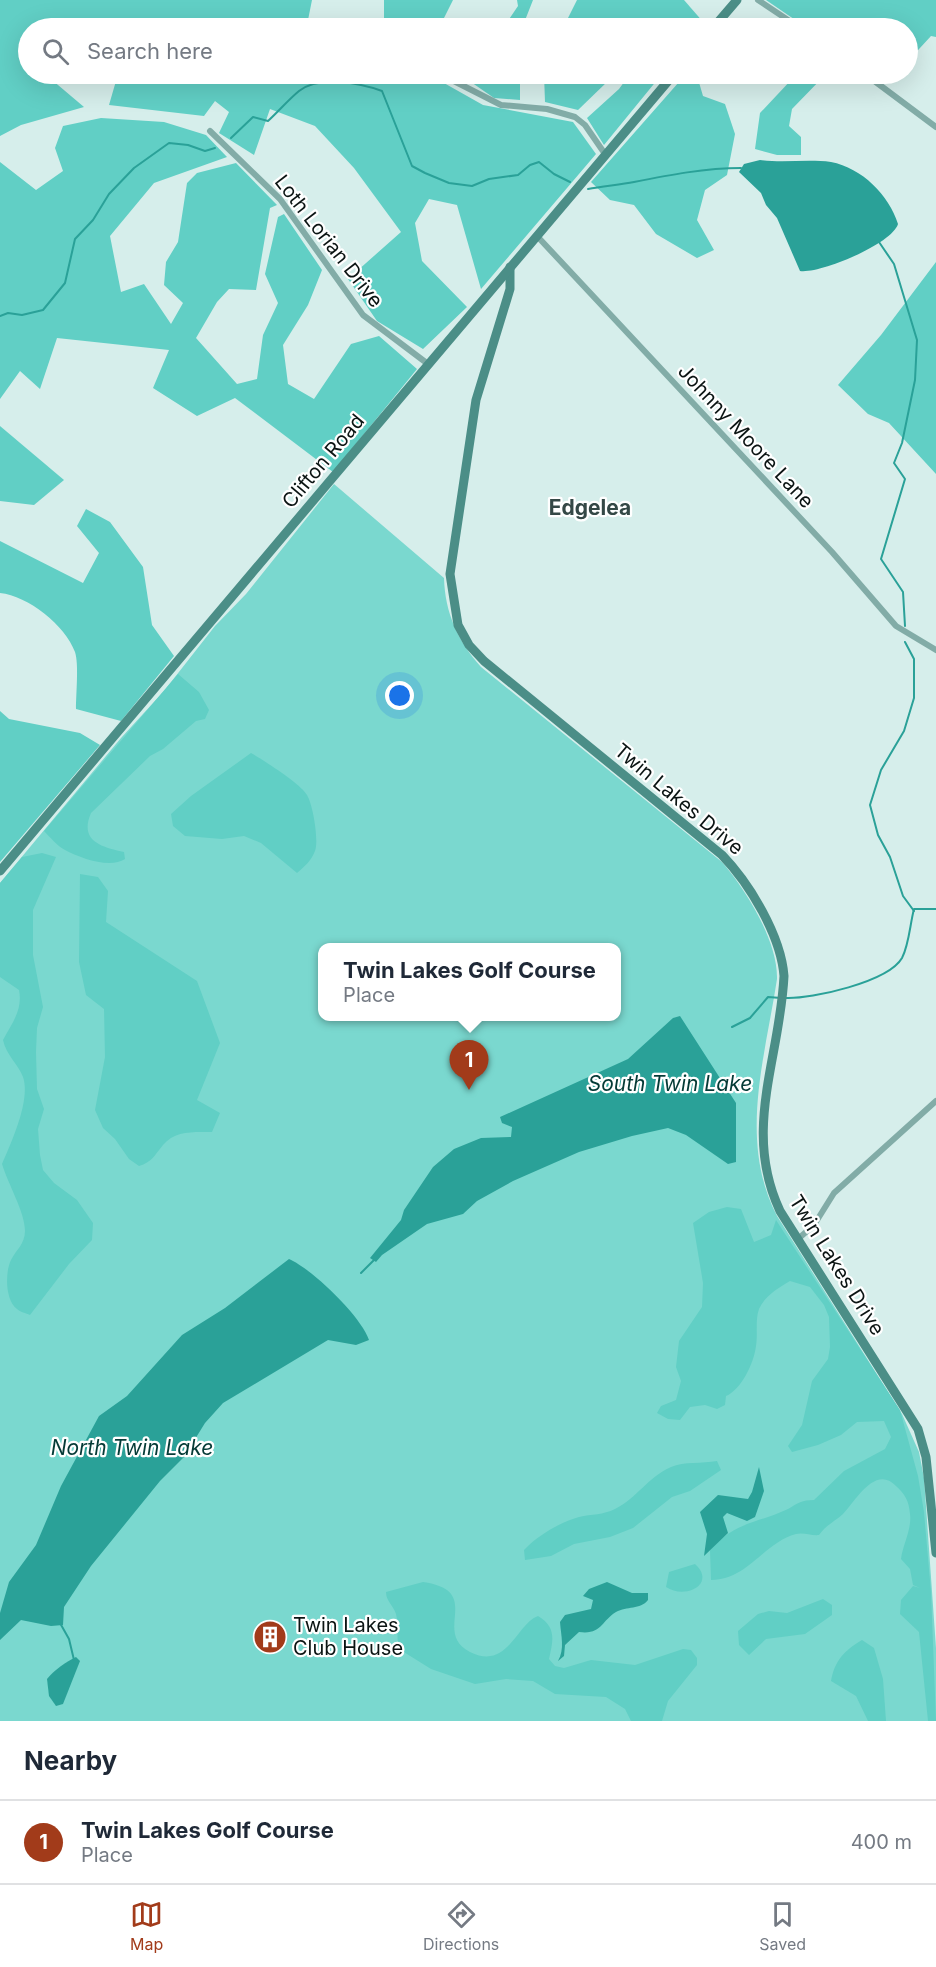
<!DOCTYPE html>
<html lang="en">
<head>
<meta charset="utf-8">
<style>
	:root { --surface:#fff; --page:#f2f2f3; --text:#1f2937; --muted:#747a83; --line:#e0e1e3; --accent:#a23b1a }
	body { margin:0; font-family:Inter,sans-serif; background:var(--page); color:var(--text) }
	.you { position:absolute; left:400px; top:696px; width:21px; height:21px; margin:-15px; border:4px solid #fff; border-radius:50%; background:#1a73e8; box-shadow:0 0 0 9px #1a73e833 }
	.badge { display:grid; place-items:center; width:39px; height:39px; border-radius:50%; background:var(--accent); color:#fff; font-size:20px; font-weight:700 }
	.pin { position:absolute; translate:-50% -50px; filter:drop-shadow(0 2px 3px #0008) }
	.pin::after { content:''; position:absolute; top:32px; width:21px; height:18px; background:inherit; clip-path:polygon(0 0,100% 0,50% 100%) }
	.popup { position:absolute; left:318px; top:943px; width:303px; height:78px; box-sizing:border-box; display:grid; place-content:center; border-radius:12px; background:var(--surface); filter:drop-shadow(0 2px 4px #0005); font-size:20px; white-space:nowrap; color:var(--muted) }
	.popup b { font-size:22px; color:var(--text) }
	.popup::after { content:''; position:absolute; left:50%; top:100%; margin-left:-12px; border:12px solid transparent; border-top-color:var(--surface) }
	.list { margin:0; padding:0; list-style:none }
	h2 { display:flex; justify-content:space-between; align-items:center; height:78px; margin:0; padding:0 24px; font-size:26px }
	h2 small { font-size:20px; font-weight:400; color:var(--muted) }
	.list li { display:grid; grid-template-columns:39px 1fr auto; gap:18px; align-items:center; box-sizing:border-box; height:84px; padding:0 24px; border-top:2px solid var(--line) }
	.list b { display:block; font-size:22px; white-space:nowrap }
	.list p { margin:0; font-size:20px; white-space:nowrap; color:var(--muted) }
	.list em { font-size:20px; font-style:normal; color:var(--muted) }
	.icon { flex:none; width:33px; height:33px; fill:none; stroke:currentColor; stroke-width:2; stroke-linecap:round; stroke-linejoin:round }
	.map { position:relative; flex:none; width:936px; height:1721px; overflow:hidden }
	.search { position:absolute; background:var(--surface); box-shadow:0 6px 24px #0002; left:18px; right:18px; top:18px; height:66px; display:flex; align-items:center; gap:15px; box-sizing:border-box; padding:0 21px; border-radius:33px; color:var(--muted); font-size:22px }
	.sheet { height:162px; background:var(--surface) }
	nav { display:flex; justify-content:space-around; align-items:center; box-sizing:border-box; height:84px; border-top:2px solid var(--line); background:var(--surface); font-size:16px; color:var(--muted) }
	nav a { display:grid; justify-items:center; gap:3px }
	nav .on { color:var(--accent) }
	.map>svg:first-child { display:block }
</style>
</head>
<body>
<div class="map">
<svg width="936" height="1721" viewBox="0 0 936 1721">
	<rect width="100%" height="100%" fill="#d6eeeb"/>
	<path fill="#7ad8cf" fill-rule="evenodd" d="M334,484L444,578C445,613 458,641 481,667L722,862C746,890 778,941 777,979C765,1058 738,1141 777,1216L902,1414L919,1452L924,1478L936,1648V1721H0V883L121,738L164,691L215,626L246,594ZM322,948H616V1016H322Z"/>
	<g fill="#61cfc5">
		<path d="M0,0H312L307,25L310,28H73L50,19L42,28H28V47L23,55L28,60V74H45L84,107L21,125L0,136Z"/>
		<path d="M384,0H453L439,28H384Z"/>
		<path d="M517,0H533L522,28H503L518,6Z"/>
		<path d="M577,0H684L704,23L699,28H563Z"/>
		<path d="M766,0H936V37L931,36L908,61V28H807Z"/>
		<path d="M118,74H428L483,105L573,122L596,154L481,289L457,205L429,199L415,223L422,261L467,307L423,349L377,321L348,279L401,232L354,168L315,126L270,109L254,155L219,133L229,112L215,101L204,116L109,105Z"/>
		<path d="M472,74H520V100L494,98L468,80Z"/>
		<path d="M544,74H600L608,81L578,110L545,102Z"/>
		<path d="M630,74H662L604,145L587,118L619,89Z"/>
		<path d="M686,74H705L698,79L703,96L725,104L735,134L727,175L705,190L697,220L714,250L697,258L656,234L634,205L610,200L591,182Z"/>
		<path d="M793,74H826L792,109L789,126L801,137V155H777L755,149L760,113L792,79Z"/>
		<path d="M101,118L164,122L206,135L227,157L154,183L110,236L121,292L144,284L171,324L183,303L164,285L166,262L178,242L187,183L197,173L236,163L277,205L270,208L256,290L229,289L217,302L196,338L237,384L257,379L263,335L278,303L265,274L278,217L284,214L322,270L308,305L283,345L288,384L314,399L351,344L379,336L417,369L333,472L235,398L197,416L153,388L169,350L57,338L40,389L20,371L0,399V162L36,190L63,171L55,148L63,126Z"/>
		<path d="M936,262V474L889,423L868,414L838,385L881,335Z"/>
		<path d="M0,426L64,480L34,505L0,501Z"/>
		<path d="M86,509L110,522L143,567L152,625L174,656L121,721L76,709C76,694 79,664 75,652C65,625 28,596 0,593V541L83,583L99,553L77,526Z"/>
		<path d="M178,674L199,692L209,710L205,719L196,721L163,749L150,756L91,813C79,841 101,847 124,852L125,859C110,869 80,858 65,850C57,846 50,837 44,831Z"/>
		<path d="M0,711L9,719L80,733L100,745L0,862Z"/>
		<path d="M251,753C263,760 301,784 307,795C313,805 319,841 315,851C311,861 305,866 297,873L261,843L244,836L222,839L185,836L173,826L171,814L191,796Z"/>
		<path d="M42,853L56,857L33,910V955L43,1007L37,1028L36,1052L37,1089L44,1109L38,1129L40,1155L43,1170L54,1183L77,1200L93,1223L92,1240L69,1264L30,1315C26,1313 20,1312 17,1309C5,1300 5,1272 11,1260C16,1250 25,1244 25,1231C25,1212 8,1184 2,1164C11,1143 31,1100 23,1077C18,1064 6,1055 3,1040C12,1023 23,1010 19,990L0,977V883L22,857Z"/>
		<path d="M80,874L98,877L108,891L106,922L197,981L220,1043L197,1100L220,1113L212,1132C195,1132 175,1130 163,1145C154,1156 152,1162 139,1166L129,1159L115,1139L103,1128L95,1110L105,1057L104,1009L86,995L79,962Z"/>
		<path d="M727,1207L741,1209L754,1242L771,1235L776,1220L900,1410L918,1476L924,1512L931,1592L936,1721H928L919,1632L900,1614L901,1600L913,1586L920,1588L913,1585L910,1569L901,1559C903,1544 912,1529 910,1514C909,1501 905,1494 896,1486C875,1464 855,1502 843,1514C834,1522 826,1525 819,1535C812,1536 803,1532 796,1534C763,1543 748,1580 711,1580L710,1550C736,1521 756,1524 788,1509C798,1503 802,1500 814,1500L844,1471L885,1449L891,1437L884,1421L857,1422L841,1435L818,1445L792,1452L788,1446L802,1425L812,1381L828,1359L830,1347L829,1317L824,1305L810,1287L790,1281C778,1288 765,1296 759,1309C755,1320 758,1334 756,1346C754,1363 741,1390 726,1396L725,1405L717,1409L705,1405L690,1407L680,1420L668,1419L657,1413L661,1406L676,1400L681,1381L676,1367L679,1341L702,1307L703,1283L693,1223L709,1212Z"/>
		<path d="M717,1461L721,1470L690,1491L672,1497L633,1528L610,1537L574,1544L551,1556L525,1560L524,1550C537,1536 560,1522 579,1517C592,1514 603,1515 615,1509C637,1498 648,1477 671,1467C684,1461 702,1464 717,1461Z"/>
		<path d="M695,1564C717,1584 685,1600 666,1587L669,1572Z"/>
		<path d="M423,1582C485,1591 431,1632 470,1652C508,1671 516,1624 538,1616C557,1627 553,1641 549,1659L555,1666L564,1668L591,1660L635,1665L683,1649L691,1650L697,1658V1665L668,1701L662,1721H631L625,1709L606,1697L555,1694L533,1681L506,1679L475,1684L431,1669L399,1649C396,1637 399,1626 396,1614C393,1605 386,1601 386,1592Z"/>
		<path d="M823,1599L832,1605V1615L805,1634L766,1639L749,1655L739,1645L738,1631L758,1614L769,1611L787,1613Z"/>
		<path d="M862,1640L874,1648L883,1679L886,1721H868L856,1696L831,1681C835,1660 844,1651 862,1640Z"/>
	</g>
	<g fill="#2aa198">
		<path d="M760,160C783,163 809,159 831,162C862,168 889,195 898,224C892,244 820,274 800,271L777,218L766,205L761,193L739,172L744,164Z"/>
		<path d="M680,1016L736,1103V1162L728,1164L686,1135L668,1128L632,1136L579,1152L513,1181L477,1201L463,1214L427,1224L382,1255L376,1262L370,1258L401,1220L404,1210L433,1167L454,1149L481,1138L511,1137L512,1127L502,1123L500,1117L628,1059L673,1018Z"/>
		<path d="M289,1259C312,1269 361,1316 369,1340L356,1345L328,1340L223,1403L205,1423L184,1457L160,1481L91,1566L64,1607L63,1625L51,1626L21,1620L0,1640V1613L9,1582L36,1545L61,1486L99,1416L127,1396L182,1335L225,1308Z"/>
		<path d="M759,1467L764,1491L755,1517L747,1521L727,1513L723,1517L728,1533L704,1556L707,1534L700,1512L718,1495L748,1499L752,1492Z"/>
		<path d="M607,1582L632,1593H648V1600C640,1610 627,1606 616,1612C601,1621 602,1635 579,1632L565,1645L564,1656L558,1661C565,1649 561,1636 560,1622L565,1615L591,1609L593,1600L583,1596L589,1589Z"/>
		<path d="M76,1657L80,1661L63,1704L56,1706L49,1696L47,1679C54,1670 66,1662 76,1657Z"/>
	</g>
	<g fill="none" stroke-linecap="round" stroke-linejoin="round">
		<g stroke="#2aa198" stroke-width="2">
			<path d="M231,138L253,117L268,121C279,111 288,100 299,91C319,75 360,83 382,91L412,166L425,173L449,183L472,186L489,179L518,175L530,165L539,162L554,174L570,182"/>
			<path d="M588,189C602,186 619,185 634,182C669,175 705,168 741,168"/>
			<path d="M879,242L894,264L917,340L915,380L902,443L894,463L905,479L881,559L903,592L905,626"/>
			<path d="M0,316L8,313L22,315L43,310L65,283L75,239L93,220L109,194L134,168L169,143L188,145L205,151L215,148"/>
			<path d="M905,642L914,659V698L904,731L881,770L870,805L878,835L890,857L903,896L914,911"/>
			<path d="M786,998C812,999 888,982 902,958C909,945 910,924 914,909H936"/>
			<path d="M732,1027L750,1018L768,997L781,998"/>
			<path d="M361,1273L374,1260"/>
			<path d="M60,1623L69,1639L74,1660"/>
		</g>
		<g stroke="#82aca7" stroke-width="6">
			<path d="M758,0L800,28"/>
			<path d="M440,74L501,105L547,109L575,117L585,125L605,154"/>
			<path d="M865,74L936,127"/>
			<path d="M210,131L280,199L363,315L428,364"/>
			<path d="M537,236L832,552L896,626L936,650"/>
			<path d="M798,1239L814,1225L834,1193L936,1101"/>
		</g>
		<g stroke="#4b8e87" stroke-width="9">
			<path d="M713,28L737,0"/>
			<path d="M510,267V289L476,400L450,574L458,625L469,645L484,661L722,855C750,884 781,936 784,976C780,1059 742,1130 780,1211L918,1429L926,1457L936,1553"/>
			<path d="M0,871L674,74"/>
		</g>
	</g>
	<defs>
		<symbol id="building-disc" viewBox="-11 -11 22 22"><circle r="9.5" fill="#a23b1a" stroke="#fff"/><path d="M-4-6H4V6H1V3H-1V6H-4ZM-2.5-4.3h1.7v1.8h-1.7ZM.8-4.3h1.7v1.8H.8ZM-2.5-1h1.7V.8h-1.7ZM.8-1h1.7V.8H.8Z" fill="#fff"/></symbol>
	</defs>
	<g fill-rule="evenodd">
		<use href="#building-disc" x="251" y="1618" width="38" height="38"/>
	</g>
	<g text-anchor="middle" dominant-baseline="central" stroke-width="4.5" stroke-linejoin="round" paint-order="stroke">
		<g font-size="20" fill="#0b1413" stroke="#fff">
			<text transform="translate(329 241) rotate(52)">Loth Lorian Drive</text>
			<text transform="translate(746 436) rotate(47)">Johnny Moore Lane</text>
			<text transform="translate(323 461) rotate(-50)">Clifton Road</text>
			<text transform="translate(679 799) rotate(40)">Twin Lakes Drive</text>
			<text transform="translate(837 1265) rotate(58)">Twin Lakes Drive</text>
		</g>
		<g font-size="20" fill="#0b1413" stroke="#fff" text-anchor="start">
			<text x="293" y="1625">Twin Lakes<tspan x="293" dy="23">Club House</tspan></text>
		</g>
		<g font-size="21" font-weight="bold" fill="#344846" stroke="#fff">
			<text x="590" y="507">Edgelea</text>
		</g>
		<g font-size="21" font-style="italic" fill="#053b37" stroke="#fff">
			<text x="670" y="1083">South Twin Lake</text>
			<text x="132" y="1447">North Twin Lake</text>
		</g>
	</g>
</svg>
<div class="you"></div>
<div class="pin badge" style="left:469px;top:1090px">1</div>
<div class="popup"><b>Twin Lakes Golf Course</b>Place</div>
<div class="search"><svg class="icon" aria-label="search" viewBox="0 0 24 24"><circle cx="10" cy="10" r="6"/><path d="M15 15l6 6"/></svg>Search here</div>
</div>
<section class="sheet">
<h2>Nearby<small></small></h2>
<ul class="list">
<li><span class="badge">1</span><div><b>Twin Lakes Golf Course</b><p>Place</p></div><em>400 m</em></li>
</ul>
</section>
<nav>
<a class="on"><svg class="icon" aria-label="map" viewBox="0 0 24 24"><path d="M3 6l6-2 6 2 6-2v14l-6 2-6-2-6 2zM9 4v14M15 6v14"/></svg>Map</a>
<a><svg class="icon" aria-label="directions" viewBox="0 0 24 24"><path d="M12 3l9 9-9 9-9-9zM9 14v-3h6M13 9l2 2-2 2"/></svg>Directions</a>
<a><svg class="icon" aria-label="saved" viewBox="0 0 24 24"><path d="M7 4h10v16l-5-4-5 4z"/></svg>Saved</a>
</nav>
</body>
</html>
